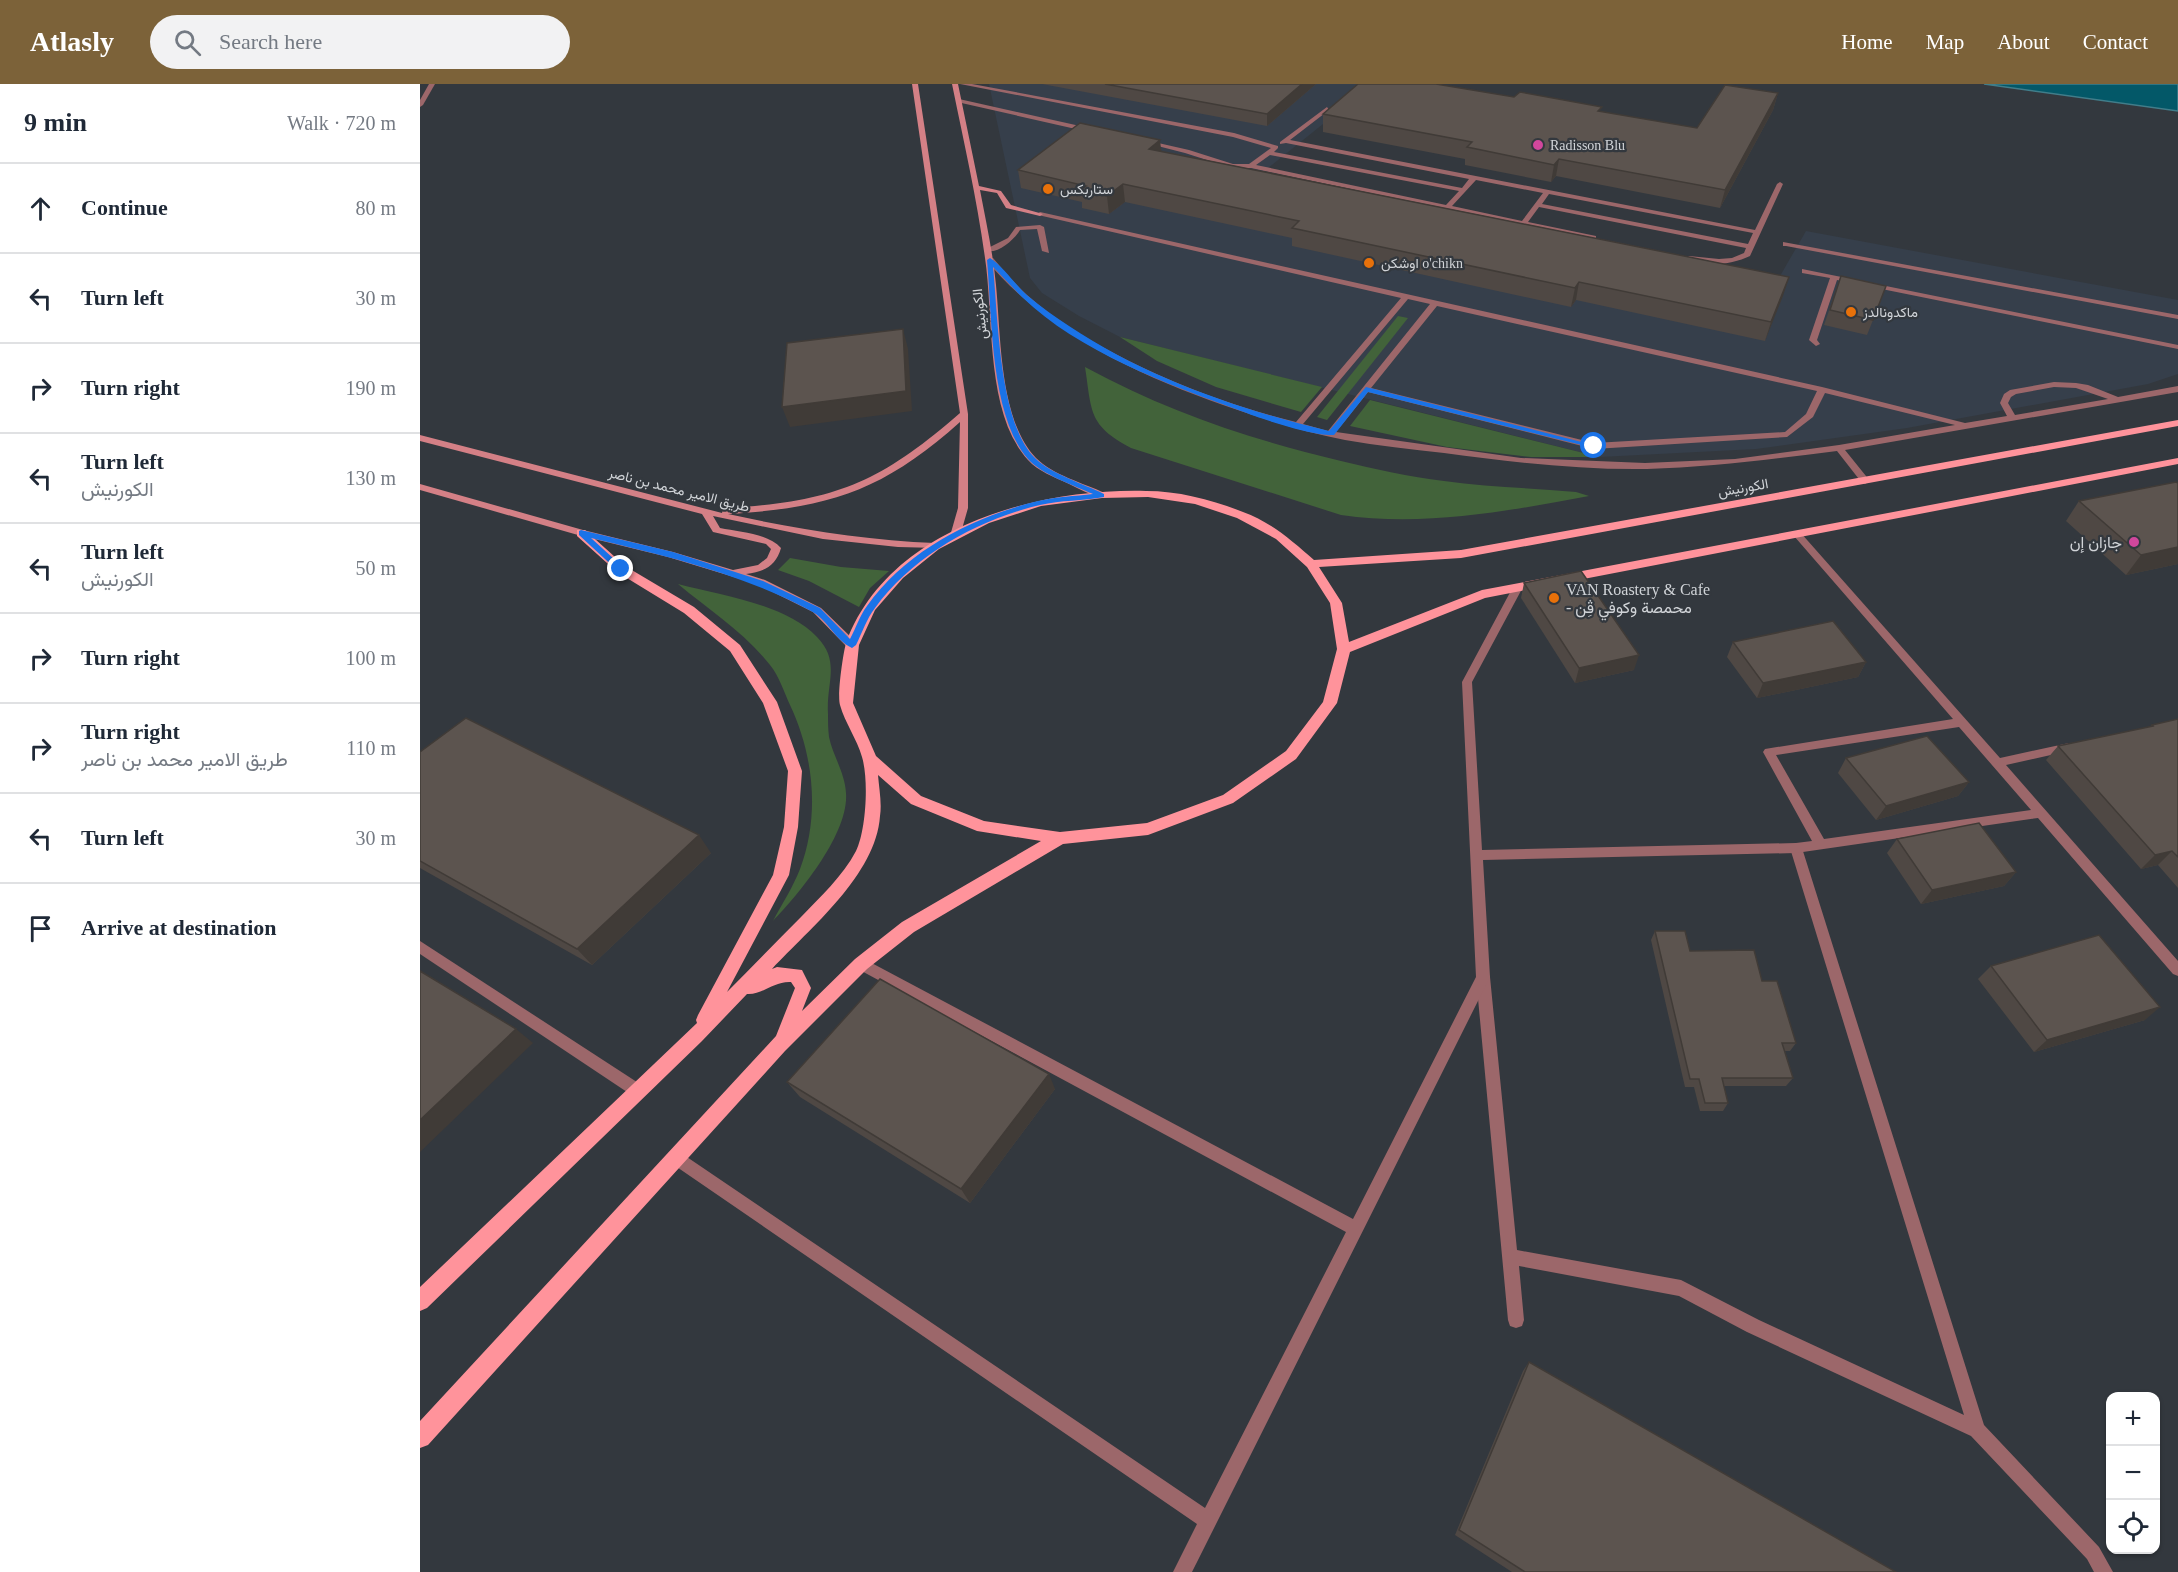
<!DOCTYPE html>
<html lang="en">
<head>
<meta charset="utf-8">
<style>
	:root { --surface:#fff; --page:#f2f2f3; --text:#1f2937; --muted:#747a83; --line:#e0e1e3; --accent:#7c6239 }
	body { margin:0; font-family:"Times New Roman",Vazirmatn,serif; background:var(--page); color:var(--text) }
	.controls { position:absolute; right:18px; bottom:18px; display:grid; overflow:hidden; border-radius:12px; box-shadow:0 2px 4px #0004 }
	.controls button { width:54px; height:54px; display:grid; place-items:center; padding:0; border:0; border-bottom:2px solid var(--line); background:var(--surface); color:var(--text); font:30px sans-serif }
	.stop { position:absolute; width:18px; height:18px; margin:-14px; border:4px solid #1a73e8; border-radius:50%; background:#fff }
	.stop.end { background:#1a73e8; border-color:#fff; box-shadow:0 2px 6px #0008 }
	.list { margin:0; padding:0; list-style:none }
	h2 { display:flex; justify-content:space-between; align-items:center; height:78px; margin:0; padding:0 24px; font-size:26px }
	h2 small { font-size:20px; font-weight:400; color:var(--muted) }
	.list li { display:grid; grid-template-columns:39px 1fr auto; gap:18px; align-items:center; box-sizing:border-box; height:90px; padding:0 24px; border-top:2px solid var(--line) }
	.list b { display:block; font-size:22px; white-space:nowrap }
	.list p { margin:0; font-size:20px; white-space:nowrap; color:var(--muted) }
	.list em { font-size:20px; font-style:normal; color:var(--muted) }
	.icon { flex:none; width:33px; height:33px; fill:none; stroke:currentColor; stroke-width:2; stroke-linecap:round; stroke-linejoin:round }
	.map { position:relative; flex:none; width:1758px; height:1488px; overflow:hidden }
	header { display:flex; align-items:center; gap:36px; box-sizing:border-box; height:84px; padding:0 30px; background:var(--accent); color:#fff }
	header strong { font-size:28px }
	nav { display:flex; gap:33px; margin-inline-start:auto; font-size:21px }
	.search { width:420px; height:54px; background:var(--page); display:flex; align-items:center; gap:15px; box-sizing:border-box; padding:0 21px; border-radius:33px; color:var(--muted); font-size:22px }
	main { display:flex }
	aside { flex:1; background:var(--surface) }
	.map>svg:first-child { display:block }
</style>
</head>
<body>
<header>
<strong>Atlasly</strong>
<div class="search"><svg class="icon" aria-label="search" viewBox="0 0 24 24"><circle cx="10" cy="10" r="6"/><path d="M15 15l6 6"/></svg>Search here</div>
<nav><a>Home</a><a>Map</a><a>About</a><a>Contact</a></nav>
</header>
<main>
<aside>
<h2>9 min<small>Walk · 720 m</small></h2>
<ul class="list">
<li><svg class="icon" aria-label="ahead" viewBox="0 0 24 24"><path d="M12 20V5M6 11l6-6 6 6"/></svg><div><b>Continue</b></div><em>80 m</em></li>
<li><svg class="icon" aria-label="left" viewBox="0 0 24 24"><path d="M17 20v-9H6M10 6l-5 5 5 5"/></svg><div><b>Turn left</b></div><em>30 m</em></li>
<li><svg class="icon" aria-label="right" viewBox="0 0 24 24"><path d="M7 20v-9h11M14 6l5 5-5 5"/></svg><div><b>Turn right</b></div><em>190 m</em></li>
<li><svg class="icon" aria-label="left" viewBox="0 0 24 24"><path d="M17 20v-9H6M10 6l-5 5 5 5"/></svg><div><b>Turn left</b><p>الكورنيش</p></div><em>130 m</em></li>
<li><svg class="icon" aria-label="left" viewBox="0 0 24 24"><path d="M17 20v-9H6M10 6l-5 5 5 5"/></svg><div><b>Turn left</b><p>الكورنيش</p></div><em>50 m</em></li>
<li><svg class="icon" aria-label="right" viewBox="0 0 24 24"><path d="M7 20v-9h11M14 6l5 5-5 5"/></svg><div><b>Turn right</b></div><em>100 m</em></li>
<li><svg class="icon" aria-label="right" viewBox="0 0 24 24"><path d="M7 20v-9h11M14 6l5 5-5 5"/></svg><div><b>Turn right</b><p>طريق الامير محمد بن ناصر</p></div><em>110 m</em></li>
<li><svg class="icon" aria-label="left" viewBox="0 0 24 24"><path d="M17 20v-9H6M10 6l-5 5 5 5"/></svg><div><b>Turn left</b></div><em>30 m</em></li>
<li><svg class="icon" aria-label="arrive" viewBox="0 0 24 24"><path d="M6 21V4h12l-3 4 3 4H6"/></svg><div><b>Arrive at destination</b></div></li>
</ul>
</aside>
<div class="map">
<svg width="1758" height="1488" viewBox="0 0 1758 1488">
	<rect width="100%" height="100%" fill="#33383e"/>
	<path fill="#363f4b" d="M569,0H953L838,92L1356,199L1386,147L1758,216V290L1728,300L1487,344L1336,365L1180,373L700,253L659,232L622,209L610,194Z"/>
	<g fill="#42633a">
		<path d="M978,232L988,234L907,336L897,333Z"/>
		<path d="M700,253L902,303L881,328L796,303L737,277Z"/>
		<path d="M665,283C748,328 829,355 921,377C955,385 989,393 1024,397C1067,403 1112,404 1156,408L1169,412C1088,427 1005,443 921,431L711,364C668,341 672,328 665,283Z"/>
		<path d="M950,316L1180,373H1111L1027,363L930,342Z"/>
		<path d="M370,474L421,483L469,487L450,504L439,523L389,497L358,486Z"/>
		<path d="M258,500C300,511 366,520 397,553C421,578 406,598 408,630C408,637 408,645 409,653C413,672 425,689 426,709C429,750 379,810 353,837C362,820 373,803 380,785C400,732 394,672 370,621C364,608 359,592 350,581C324,548 289,526 258,500Z"/>
	</g>
	<path fill="#035868" stroke="#417d8a" stroke-width="1.5" d="M1564,0H1758V27Z"/>
	<g fill="none" stroke-linecap="round" stroke-linejoin="round">
		<g fill="#9c676a" fill-rule="evenodd">
			<path d="M540,0H552L814,49L858,62V64L854,68L1042,104L1049,95L866,59L860,60V58L907,23L909,26L870,56L1335,146L1357,100L1360,98L1363,100L1330,172C1311,181 1284,184 1265,174L1269,172L1299,175L1312,174L1324,169L1326,164L1119,123L1108,138L1176,152V156H1173L831,84H812L765,69L722,58L725,56L769,66L813,80H829L851,64L813,53ZM850,71L1039,107L1026,121L836,81ZM1056,96L1123,109L1102,137L1032,122ZM1129,110L1333,149L1328,160L1122,120Z"/>
			<path d="M539,15L669,44L672,46L669,48L537,18Z"/>
			<path d="M620,128L1402,303L1545,339L1587,332L1580,319L1584,310L1590,306L1634,298L1656,299L1668,301L1698,313L1758,302V308L1425,366L1450,397L1445,400L1442,399L1417,367C1353,375 1291,383 1227,385C1159,386 1091,378 1024,369C991,365 958,362 925,356C884,348 843,335 803,321C716,290 627,249 566,176L573,174C584,187 595,200 607,211C673,270 791,318 876,338L981,214L618,131L617,130ZM988,215L1010,220L908,347L883,340ZM1017,222L1397,307L1386,330L1365,348L1174,359L951,304ZM1634,303L1656,304L1688,315L1595,331L1588,319L1591,313L1596,310ZM948,308L1174,365L1367,353L1393,333L1405,309L1535,341L1419,361L1315,375L1225,379L1101,374L916,348Z"/>
			<path d="M620,141L624,143L629,169L622,167L617,145L600,146C594,156 576,172 564,166L588,154L596,143Z"/>
			<path d="M1363,158L1758,231V235L1366,162H1363Z"/>
			<path d="M1382,185L1758,261V265L1417,196L1397,256L1400,260L1396,262L1389,256L1410,194L1382,189Z"/>
			<path d="M1376,759L1380,761L1382,764L1564,1341L1679,1463L1693,1488H1674L1667,1475L1551,1352L1327,1248L1259,1212L1099,1182L1104,1236L1102,1242L1096,1244L1090,1242L1088,1236L1056,893L1058,889L1063,887L1068,889L1070,893L1097,1166L1261,1196L1339,1236L1544,1331L1370,764L1372,761Z"/>
		</g>
		<g fill="#9c676a" fill-rule="evenodd">
			<path d="M9,0H15L3,21L0,23V16Z"/>
			<path d="M1377,447L1380,448L1580,674L1649,659L1653,660L1655,663L1653,666L1586,681L1758,877V892L1753,890L1618,734L1376,769L1063,776L1070,893L772,1488H753L777,1440L251,1079L249,1074L251,1069L256,1067L261,1069L785,1424L926,1148L436,884L434,880L436,876L441,874L446,876L933,1135L1056,893L1042,598L1094,501L1098,500L1103,503L1052,598L1062,766L1376,759L1392,757L1343,668L1345,665L1533,635L1374,452V448ZM1539,643L1611,726L1404,755L1356,671Z"/>
			<path d="M0,857L223,1002L225,1007L223,1012L218,1014L213,1012L0,870Z"/>
		</g>
		<g fill="#d48086" fill-rule="evenodd">
			<path d="M492,0H498L548,330V424L540,452L535,455L530,452L538,424L540,338C463,407 409,424 308,430C376,445 445,456 515,459L520,462L518,464L478,463L403,455L293,432L300,444C319,448 348,449 361,464C356,482 344,488 326,490L345,496L401,524L436,558L437,561L436,564H428L393,528L337,500L248,473L158,451L0,406V400L163,446L253,468L313,486L338,481L347,474L351,465L346,460L293,448L282,430L0,357V351L302,429L303,425L306,424C412,418 459,400 540,329Z"/>
			<path d="M532,0H538L559,102L581,107L591,121L623,130L620,132L586,124L577,109L560,106C566,138 573,169 576,201C581,251 579,336 616,374C633,391 663,399 685,409V413C674,414 658,404 647,399C634,393 618,387 608,376C565,329 574,234 565,174C557,115 544,59 532,0Z"/>
		</g>
		<path fill="#ff939b" fill-rule="evenodd" d="M1758,336V342L1041,474L899,483L922,519L929,558L1062,506L1758,374V380L1065,514L930,568L917,619L876,675L813,719L728,751L643,760L494,848L447,885L365,967L8,1361L0,1364V1337L356,952L375,904L371,898C353,897 343,911 327,910L282,957L7,1224L0,1227V1203L277,939L276,936L278,931L353,791L364,743L368,687L343,619L310,567L264,529L197,488L157,452V446H165L205,482L274,523L320,561L357,618L382,687L378,743L369,791L307,908C332,883 356,858 381,833C400,813 423,792 436,767C446,747 449,696 442,673C437,655 425,639 420,621C417,611 423,570 426,559C468,444 616,404 726,407C759,407 793,416 823,428C851,438 872,457 894,476L1041,466ZM728,413L775,420L817,434L856,455L887,483L910,519L917,565L903,618L866,667L803,711L727,739L640,748L564,737L501,712L456,672L433,619L439,561L455,526L483,494L519,465L569,439L621,422L682,414ZM458,691L491,720L557,747L621,757L482,838L435,875L382,927L391,904L382,886L357,883L352,885C390,844 456,791 460,732C462,719 459,704 458,691Z"/>
	</g>
	<g fill="#4f4844">
		<path d="M622,0H896L847,42Z"/>
		<path d="M1358,9L1353,26L1300,124L1136,92L1131,98L1045,81V75L903,48V30L1181,28L1277,44Z"/>
		<path d="M741,67L1369,193L1345,257L1156,216L1151,223L872,162V154L705,118L689,130L662,124V118L601,104L598,86Z"/>
		<path d="M1421,192L1453,236L1447,251L1404,241Z"/>
		<path d="M1659,417L1758,480L1706,491L1646,437Z"/>
		<path d="M1104,499L1214,586L1155,599L1101,514Z"/>
		<path d="M1313,558L1446,578L1438,593L1337,614L1307,573Z"/>
		<path d="M1758,635V804L1738,781L1721,785L1626,676L1638,662L1730,643L1732,641Z"/>
		<path d="M0,668L291,769L172,881L0,784Z"/>
		<path d="M1426,674L1549,698L1538,712L1456,736L1418,689Z"/>
		<path d="M1477,755L1596,788L1584,802L1501,820L1467,769Z"/>
		<path d="M1235,847L1270,867L1342,897L1376,959L1370,967H1365L1373,994L1366,1002H1304L1308,1019L1303,1027H1280L1274,1003H1265L1231,856Z"/>
		<path d="M1571,882L1725,936L1614,968L1558,895Z"/>
		<path d="M367,998L635,1005L550,1119L380,1013Z"/>
		<path d="M1109,1278L1476,1488H1092L1035,1451L1103,1287Z"/>
	</g>
	<g fill="#403b37">
		<path d="M882,0H896L847,42V30Z"/>
		<path d="M1358,9L1353,26L1300,124L1305,106Z"/>
		<path d="M740,56L742,73L729,65Z"/>
		<path d="M1139,75L1136,92L1131,98L1134,81Z"/>
		<path d="M703,100L705,118L689,130L687,112Z"/>
		<path d="M1369,193L1363,212L1345,257L1351,238Z"/>
		<path d="M1159,198L1156,216L1151,223L1155,204Z"/>
		<path d="M483,245L488,265L492,327L370,343L362,323Z"/>
		<path d="M1758,463V480L1706,491L1721,471Z"/>
		<path d="M1219,571L1214,586L1155,599L1159,584Z"/>
		<path d="M1446,578L1438,593L1337,614L1343,599Z"/>
		<path d="M1549,698L1538,712L1456,736L1466,722Z"/>
		<path d="M279,751L291,769L172,881L157,865Z"/>
		<path d="M1752,767L1738,781L1721,785L1735,771Z"/>
		<path d="M1596,788L1584,802L1501,820L1512,806Z"/>
		<path d="M1740,923L1725,936L1614,968L1627,956Z"/>
		<path d="M96,945L113,959L0,1068V1036Z"/>
		<path d="M629,990L635,1005L550,1119L541,1105Z"/>
	</g>
	<g fill="#5c544f" stroke="#403b37" stroke-width="1.5">
		<path d="M685,0H882L847,30Z"/>
		<path d="M938,0H1016L1094,13L1100,8L1182,23L1178,27L1277,44L1305,1L1358,9L1305,106L1139,75L1134,81L1047,63L1052,58L903,30Z"/>
		<path d="M660,39L740,56L729,65L1369,193L1351,238L1159,198L1155,204L872,144L879,137L703,100L687,112L660,106L666,102L598,86Z"/>
		<path d="M1421,192L1466,202L1453,236L1410,226Z"/>
		<path d="M483,245L486,307L362,323L367,259Z"/>
		<path d="M1756,398L1758,399V463L1721,471L1659,417Z"/>
		<path d="M1161,487L1219,571L1159,584L1104,499Z"/>
		<path d="M1413,537L1446,578L1343,599L1313,558Z"/>
		<path d="M46,634L279,751L157,865L0,777V668Z"/>
		<path d="M1758,635V773L1752,767L1735,771L1638,662L1733,642L1732,641Z"/>
		<path d="M1507,652L1549,698L1466,722L1426,674Z"/>
		<path d="M1559,739L1596,788L1512,806L1477,755Z"/>
		<path d="M1235,847H1265L1270,867L1334,866L1342,897H1357L1376,959H1362L1373,994H1302L1308,1019H1285L1279,995H1270Z"/>
		<path d="M1679,851L1740,923L1627,956L1571,882Z"/>
		<path d="M0,887L96,945L0,1036Z"/>
		<path d="M460,895L629,990L541,1105L367,998Z"/>
		<path d="M1109,1278L1476,1488H1105L1039,1446Z"/>
	</g>
	<path fill="#1a73e8" d="M570,174C584,183 595,201 608,212C621,223 635,233 649,242C727,294 818,325 909,347L946,303L1177,362L1174,364L948,308L914,351C892,352 842,335 821,327C747,300 659,268 602,213C592,203 583,193 573,183C578,231 579,340 615,374C631,390 664,400 684,410V413C663,417 641,416 620,421C557,436 494,471 455,524C447,534 442,549 436,561L432,564C415,556 407,535 391,527C322,490 247,472 171,454L205,485L198,487L159,451V447L161,446L253,468L343,497L400,524L430,555C436,544 440,531 447,522C487,466 553,433 618,417C635,413 655,412 673,410C655,402 621,390 608,375C570,332 572,232 567,176Z"/>
	<g fill="#d1479c" stroke="#33383e" stroke-width="2">
		<circle cx="1118" cy="61" r="6"/>
		<circle cx="1714" cy="458" r="6"/>
	</g>
	<g fill="#e8710a" stroke="#33383e" stroke-width="2">
		<circle cx="628" cy="105" r="6"/>
		<circle cx="949" cy="179" r="6"/>
		<circle cx="1431" cy="228" r="6"/>
		<circle cx="1134" cy="514" r="6"/>
	</g>
	<g text-anchor="middle" dominant-baseline="central" stroke-width="4.5" stroke-linejoin="round" paint-order="stroke">
		<g font-size="14" fill="#d1d4d8" stroke="#33383e" text-anchor="start">
			<text x="1130" y="61">Radisson Blu</text>
			<text x="640" y="105">ستاربكس</text>
			<text x="961" y="179">اوشكن o'chikn</text>
			<text x="1443" y="228">ماكدونالدز</text>
		</g>
		<g font-size="14" fill="#d1d4d8" stroke="#33383e">
			<text transform="translate(560 230) rotate(-96)">الكورنيش</text>
			<text transform="translate(1323 404) rotate(-10)">الكورنيش</text>
			<text transform="translate(259 406) rotate(14)">طريق الامير محمد بن ناصر</text>
		</g>
		<g font-size="16" fill="#d1d4d8" stroke="#33383e" text-anchor="end">
			<text x="1702" y="458">جازان إن</text>
			<text x="1146" y="505" text-anchor="start">VAN Roastery &amp; Cafe<tspan x="1146" dy="18">- محمصة وكوفي ڤِن</tspan></text>
		</g>
	</g>
</svg>
<div class="controls">
<button>+</button>
<button>−</button>
<button><svg class="icon" aria-label="locate" viewBox="0 0 24 24"><circle cx="12" cy="12" r="6"/><path d="M12 2v4M12 18v4M2 12h4M18 12h4"/></svg></button>
</div>
<div class="stop" style="left:1174px;top:362px"></div>
<div class="stop end" style="left:201px;top:485px"></div>
</div>
</main>
</body>
</html>
